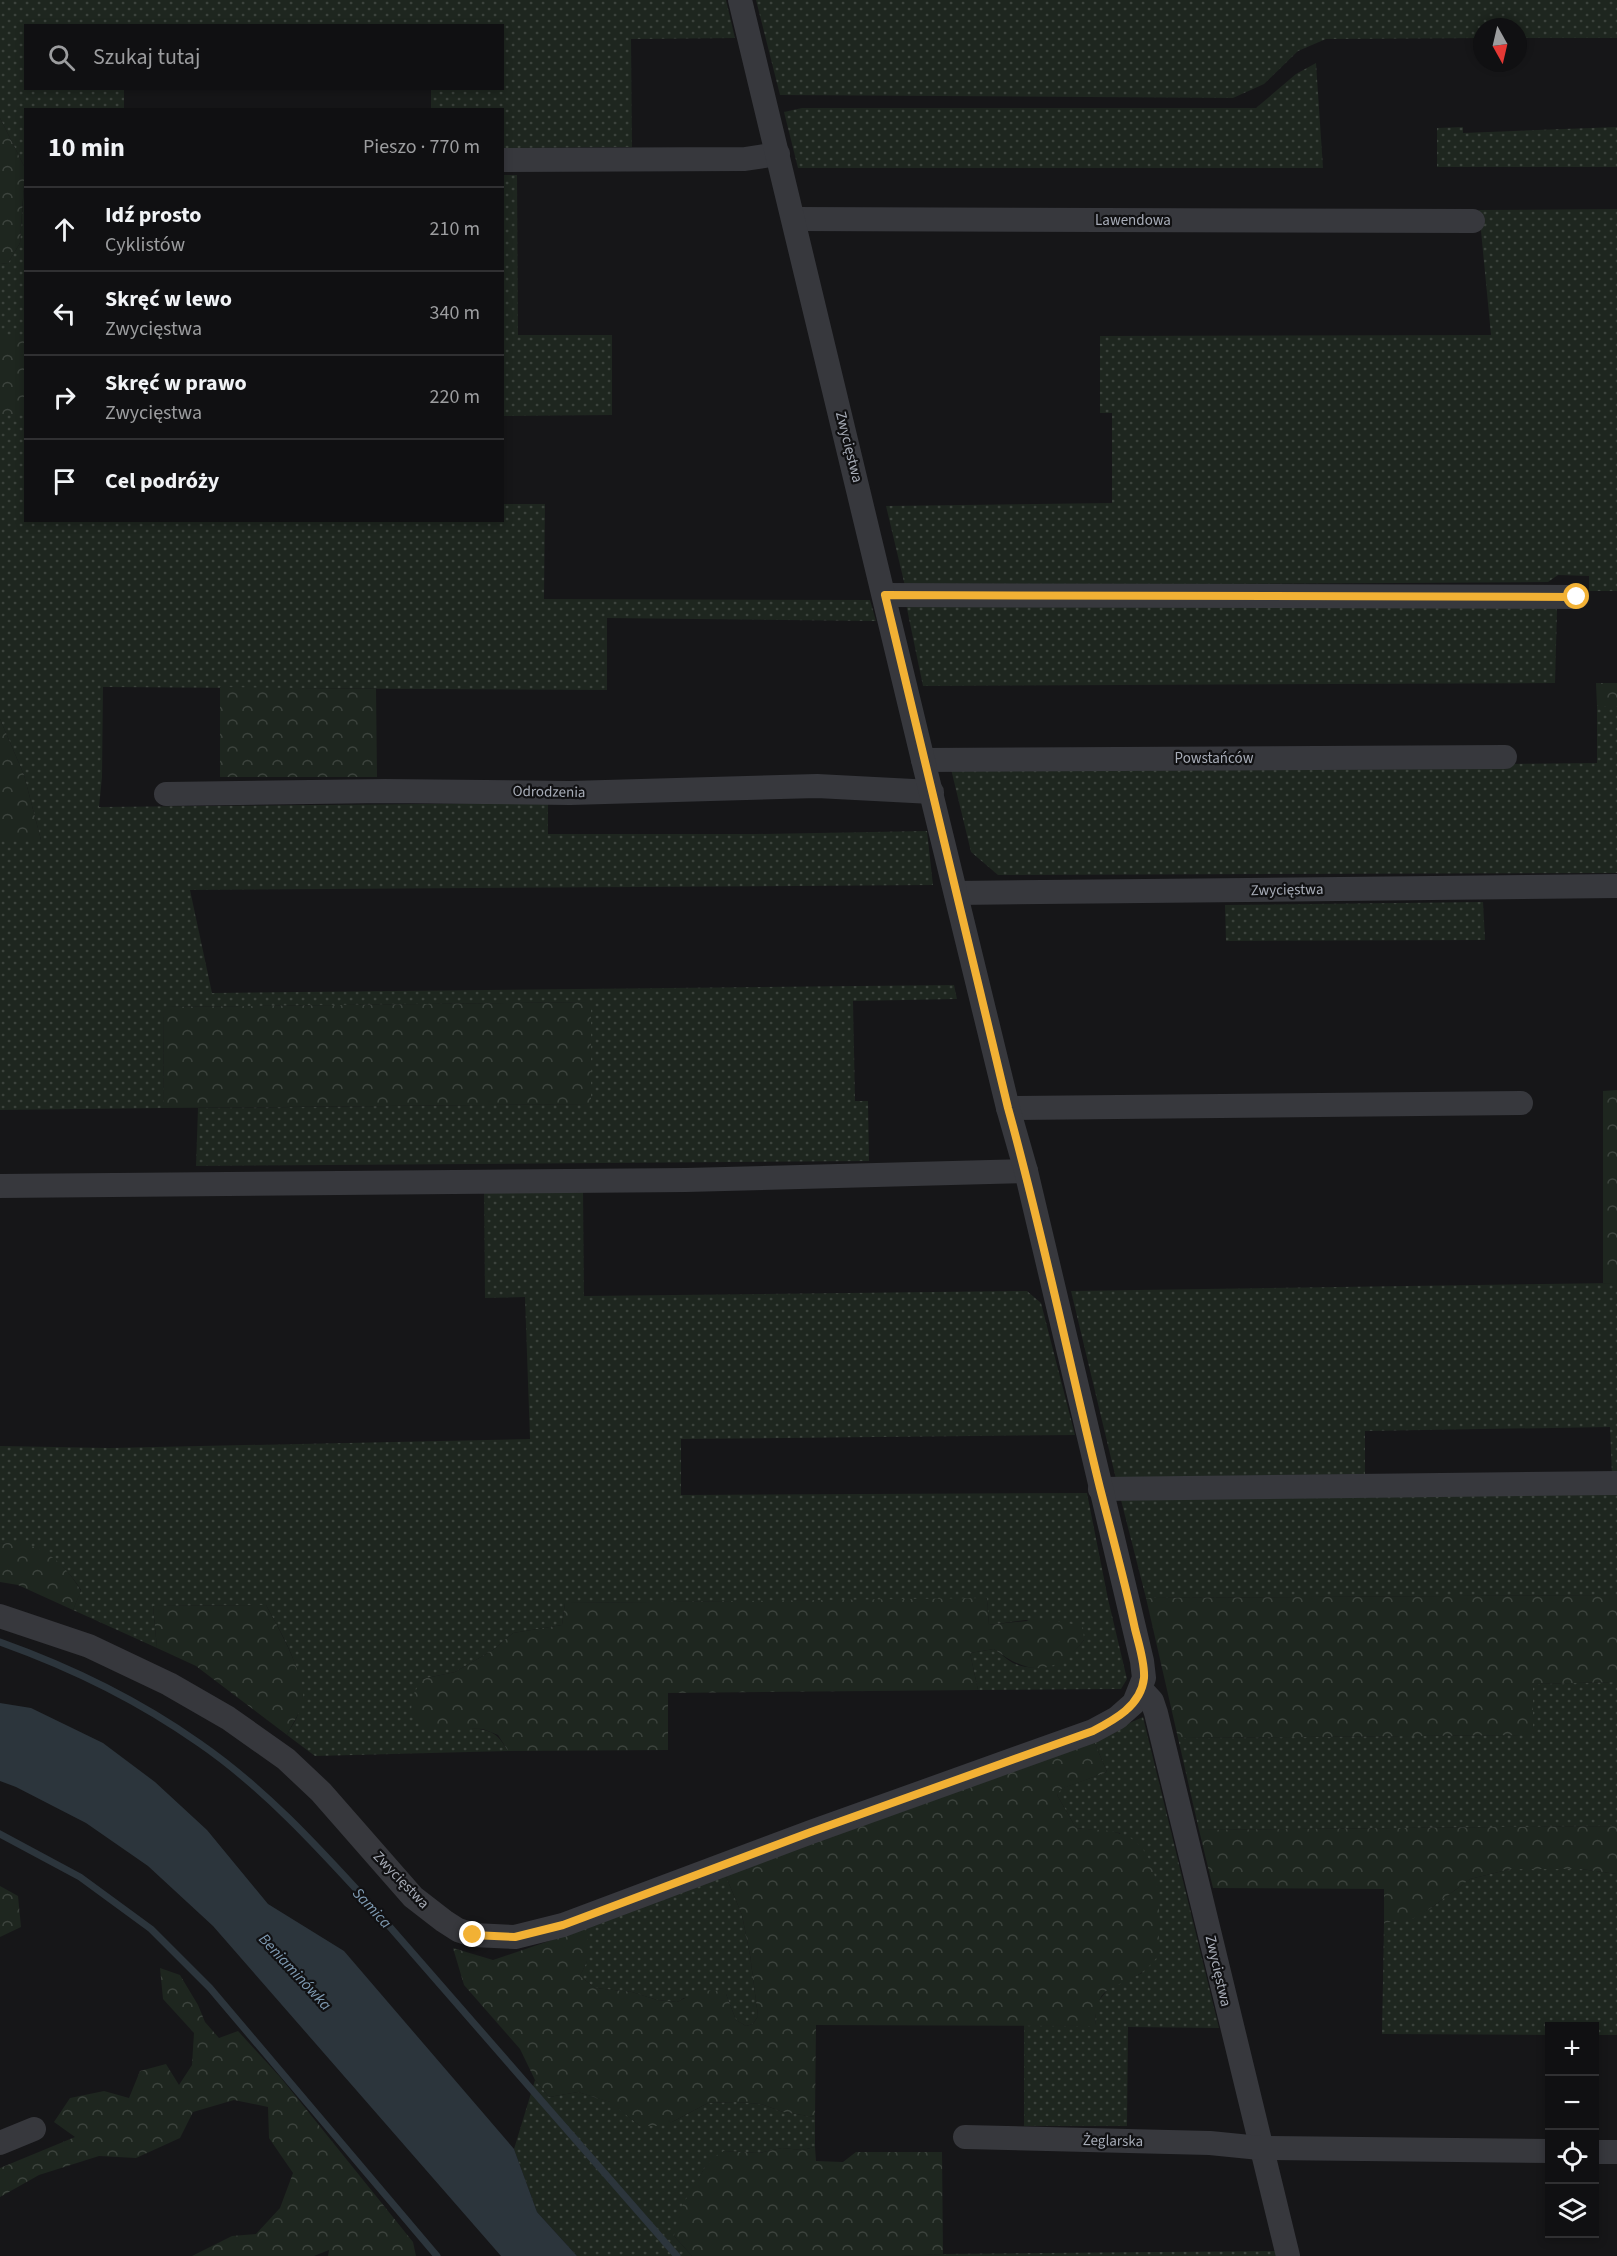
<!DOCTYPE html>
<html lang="pl">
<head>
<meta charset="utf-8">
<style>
	:root { --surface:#101012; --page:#1e1e20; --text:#f1f3f6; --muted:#9c9d9f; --line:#303032 }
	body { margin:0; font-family:"Source Sans 3",sans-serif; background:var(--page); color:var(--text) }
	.controls { position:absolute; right:18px; bottom:18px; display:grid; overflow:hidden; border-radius:0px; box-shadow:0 3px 9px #0003 }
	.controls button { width:54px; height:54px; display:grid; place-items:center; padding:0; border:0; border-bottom:2px solid var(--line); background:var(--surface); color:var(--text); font:30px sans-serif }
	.compass { position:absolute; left:1473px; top:18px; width:54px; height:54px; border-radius:50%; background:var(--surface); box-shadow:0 3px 9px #0003; rotate:172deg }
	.stop { position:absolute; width:18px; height:18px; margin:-14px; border:4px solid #f2b134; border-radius:50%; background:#fff }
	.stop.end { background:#f2b134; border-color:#fff; box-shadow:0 2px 6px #0008 }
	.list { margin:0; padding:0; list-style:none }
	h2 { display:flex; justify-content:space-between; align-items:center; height:78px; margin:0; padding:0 24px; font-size:26px }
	h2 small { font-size:20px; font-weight:400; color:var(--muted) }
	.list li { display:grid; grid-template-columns:39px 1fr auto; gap:18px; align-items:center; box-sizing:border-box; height:84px; padding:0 24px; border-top:2px solid var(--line) }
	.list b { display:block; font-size:22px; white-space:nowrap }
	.list p { margin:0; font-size:20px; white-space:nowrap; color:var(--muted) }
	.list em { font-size:20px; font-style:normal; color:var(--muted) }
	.icon { flex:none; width:33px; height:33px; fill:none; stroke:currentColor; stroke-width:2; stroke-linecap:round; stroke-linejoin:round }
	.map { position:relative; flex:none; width:1617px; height:2256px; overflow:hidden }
	.search { position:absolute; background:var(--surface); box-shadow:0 3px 9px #0003; left:24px; top:24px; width:480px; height:66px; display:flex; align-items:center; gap:15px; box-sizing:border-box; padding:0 21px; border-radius:0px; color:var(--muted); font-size:22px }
	.panel { position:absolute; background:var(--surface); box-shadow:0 3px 9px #0003; left:24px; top:108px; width:480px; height:414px; border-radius:0px }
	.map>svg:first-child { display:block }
</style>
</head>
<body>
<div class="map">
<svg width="1617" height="2256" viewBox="0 0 1617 2256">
	<defs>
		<pattern id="grass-dots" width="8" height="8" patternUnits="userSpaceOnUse" patternTransform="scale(1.5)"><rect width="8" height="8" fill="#1e261f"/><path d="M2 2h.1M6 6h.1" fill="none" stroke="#3c433d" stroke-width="1.8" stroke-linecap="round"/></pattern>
		<pattern id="forest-crowns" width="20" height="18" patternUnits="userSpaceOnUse" patternTransform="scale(1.5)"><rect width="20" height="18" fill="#1e261f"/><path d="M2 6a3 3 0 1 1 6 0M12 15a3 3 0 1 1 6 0" fill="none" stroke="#3c433d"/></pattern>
	</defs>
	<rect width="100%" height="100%" fill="#161618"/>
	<g fill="url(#grass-dots)">
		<path d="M0,0H726L735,38L631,39L632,147L503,148L502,110L431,109V89L502,88V26H26V88L124,89V109L26,110L25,168L0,118Z"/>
		<path d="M756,0H1617V38H1518V27H1482V38L1326,39L1298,51L1264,84L1233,98L780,95Z"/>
		<path d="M1316,63L1323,168H798L784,112L802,108H1256L1296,74Z"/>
		<path d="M1463,127V133L1617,127V167H1437V128Z"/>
		<path d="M25,175V336H0V264L8,263L20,243Z"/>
		<path d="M503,175H517L518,335H612V415L503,416Z"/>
		<path d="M1617,209V591H1589V576L1558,575L1548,582L905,586L886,506L1112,503V413H1100V336L1491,335L1479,210Z"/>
		<path d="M0,415H25L26,520H502L503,504H545L544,599L870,600L876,621L607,618V690L103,687L102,777L99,807L548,803V834H756L927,831L933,885L190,890L212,993L954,985L957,999L853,1001L855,1101H868L869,1161L196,1166L198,1108L591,1104V1002L163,1007L164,1108L0,1110V840H41L24,775L0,719Z"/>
		<path d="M1551,602L1557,610L1555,683L923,686L906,604Z"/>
		<path d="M1597,706H1617V873L998,875L971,852L951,769L1597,763Z"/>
		<path d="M1483,902L1485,940L1226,941L1225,905Z"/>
		<path d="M583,1190L584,1296L1027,1291L1041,1303L1075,1435L681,1439V1495L1087,1493L1108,1599L1127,1679L1121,1689L978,1690L970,1653L994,1649C1000,1653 1006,1659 1013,1663C1040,1675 1067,1661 1084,1640L1026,1620L989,1625L987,1599L565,1603L562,1625L513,1633L493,1650L455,1672L422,1679L470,1728C492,1730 497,1733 508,1751L315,1756L287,1735C290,1728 296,1721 298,1714C309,1676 283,1637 266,1605L153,1606L157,1648L73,1610L81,1590C64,1562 34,1539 0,1544V1446L110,1448L530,1439L525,1297L485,1298L484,1191Z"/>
		<path d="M1617,1283V1475H1612L1610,1427L1365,1431V1477L1116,1479L1071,1291Z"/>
		<path d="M1617,1490V1595L1146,1598L1120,1496Z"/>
		<path d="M1617,1682V1826L1199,1830L1178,1738L1533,1735V1684Z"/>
		<path d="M1143,1717L1219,2028L1128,2027L1127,2126H1024V2025L1095,2026L1096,2004L1109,1988L1142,1973L1120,1833L1076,1828L1057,1795L1060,1789L1107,1772L1093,1739Z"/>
		<path d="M1540,1868L1581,1869L1617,1874V2035H1595L1594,2026H1550L1549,2035L1382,2034L1384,1923L1414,1917L1431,1908L1470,1879L1511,1869Z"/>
		<path d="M725,1874L742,1915L750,1955L758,2016L753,2024L746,2026L736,2020L726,1994L684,1998L677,2002L657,2000L632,1992L595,1988L580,1976L587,1961L584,1929Z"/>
		<path d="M535,2080L549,2097L578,2092L611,2102L640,2126L672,2122L708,2103L736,2102L761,2104L783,2112L815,2117V2147L802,2150L782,2148L759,2153L724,2151L704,2169L694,2187L674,2236L692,2256H577L537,2212L514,2149Z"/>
		<path d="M1276,2251V2256H900L943,2254Z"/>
	</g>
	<g fill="url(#forest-crowns)">
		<path d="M0,118L25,168L20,243L8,263L0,264Z"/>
		<rect x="0" y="336" width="25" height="79"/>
		<path d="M1596,683H1617V706H1597Z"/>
		<path d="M220,687L376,689L377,777H220Z"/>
		<path d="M0,719L24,775L41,840H0Z"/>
		<path d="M591,1002V1104L164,1108L163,1007Z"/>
		<path d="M1617,1090V1283H1603V1091Z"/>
		<path d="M15,1542C44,1545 67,1566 81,1591L73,1610L18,1585L0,1582V1544Z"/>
		<path d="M1617,1595V1682L1533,1684V1735L1178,1738L1146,1598Z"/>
		<path d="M987,1598L989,1625C1021,1621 1052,1617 1083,1627L1084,1640C1055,1676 1029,1676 994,1649L970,1653L978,1690L668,1693V1750L508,1751L498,1735L483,1729L426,1727L411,1713L412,1697L422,1679L455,1672L493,1650L513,1633L562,1625L565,1603Z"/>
		<path d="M266,1605C278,1627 306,1676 303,1700C301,1712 292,1724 287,1735L196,1666L157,1648L153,1606Z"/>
		<path d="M1093,1739L1107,1772L1061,1789L1057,1795L1076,1828C1090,1830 1105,1829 1118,1833C1166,1844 1160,1920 1158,1956C1153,1962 1147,1969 1141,1973C1110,1992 1097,1983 1095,2026L816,2025L815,2117L783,2112L761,2104L736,2102L708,2103L672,2122L659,2126H640L610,2102L578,2092L549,2097L535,2080L520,2049L464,1985L453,1948L493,1960L584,1929C592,1952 591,1954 580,1976L595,1988L632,1992L657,2000L677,2002L701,1990L717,1991L726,1994L736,2020L746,2026L753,2024L758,2016L750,1955L742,1915L725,1874Z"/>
		<path d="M1617,1826V1874L1581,1869H1511L1470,1879L1431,1908L1414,1918L1384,1923V1889L1213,1888L1199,1830Z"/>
		<path d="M0,1886L18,1896L21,1927L0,1937Z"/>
		<path d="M160,1968L180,1975L198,2005L205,2022L219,2038L238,2031L281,2078L413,2242L416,2256H328L329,2250L314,2256H192L232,2236L256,2234L280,2208L293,2173L269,2138L268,2107L234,2100L193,2112L180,2138L136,2158L99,2156L39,2175L0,2197V2168L75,2137L54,2122L70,2098L104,2091L129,2098L140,2071L166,2064L179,2085L192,2065L194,2033L163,1999Z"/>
		<path d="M815,2147L816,2161L843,2162L856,2152H942L943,2254L900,2256H692L674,2236L679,2211L704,2169L714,2157L724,2151L759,2153L782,2148L802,2150Z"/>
	</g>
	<path fill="#2c353c" d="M0,1703L31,1708L103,1743L155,1782L207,1830L268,1904L344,1951L514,2149L537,2212L577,2256H501L213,1926L148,1866L86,1823L16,1787L0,1781Z"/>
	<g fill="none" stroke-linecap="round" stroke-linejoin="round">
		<g stroke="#2c353c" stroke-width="7">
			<path d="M0,1642C70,1667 138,1700 199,1743C263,1787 317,1846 369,1903L677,2256"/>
			<path d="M0,1834L80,1877L151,1929L210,1988L437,2256"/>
		</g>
		<g stroke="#37383d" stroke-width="24">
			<path d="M502,160L745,159L778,154"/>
			<path d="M794,219L1473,221"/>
			<path d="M885,595L1577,597"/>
			<path d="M923,760L1505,757"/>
			<path d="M166,794L385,791L570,793L817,786L932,792"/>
			<path d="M956,893L1617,886"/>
			<path d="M1008,1108L1521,1103"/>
			<path d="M0,1186L686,1180L1026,1171"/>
			<path d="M1100,1489L1617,1483"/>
			<path d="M0,1616L89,1646L169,1684L228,1718L286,1759L321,1792L413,1897L444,1921L458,1930L473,1935L515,1937L563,1925L811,1832L1093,1731L1117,1718L1134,1703L1144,1678L1142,1661L1026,1171L1008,1108L923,760L740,0"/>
			<path d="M1141,1689L1152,1701L1156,1713L1288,2256"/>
			<path d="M965,2137L1210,2143L1260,2148L1550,2151"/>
			<path d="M0,2143L34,2129"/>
			<path d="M1594,2152H1617"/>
		</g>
	</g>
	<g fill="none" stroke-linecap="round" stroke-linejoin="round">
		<path stroke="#f2b134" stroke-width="8" d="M473,1935L515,1937L563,1925L811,1832L1093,1731C1114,1720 1141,1706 1144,1678C1145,1663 1139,1645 1135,1629C1125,1582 1112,1535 1100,1488C1069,1362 1043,1234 1008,1108L885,595L1577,597"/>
	</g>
	<g text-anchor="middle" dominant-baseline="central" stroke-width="4.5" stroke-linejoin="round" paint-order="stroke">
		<g font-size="15" fill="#a8adb8" stroke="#111113">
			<text x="1133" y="220">Lawendowa</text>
			<text transform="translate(849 447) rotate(76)">Zwycięstwa</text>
			<text x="1214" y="758">Powstańców</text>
			<text transform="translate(549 792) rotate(1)">Odrodzenia</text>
			<text transform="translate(1287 890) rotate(-1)">Zwycięstwa</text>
			<text transform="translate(401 1880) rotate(46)">Zwycięstwa</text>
			<text transform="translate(1218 1971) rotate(77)">Zwycięstwa</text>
			<text transform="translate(1113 2141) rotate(1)">Żeglarska</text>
		</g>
		<g font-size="16" font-style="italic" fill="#7f9bb3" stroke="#111113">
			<text transform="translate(372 1908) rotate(47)">Samica</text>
			<text transform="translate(295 1972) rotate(47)">Beniaminówka</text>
		</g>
	</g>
</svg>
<div class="controls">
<button>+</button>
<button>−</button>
<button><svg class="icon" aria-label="locate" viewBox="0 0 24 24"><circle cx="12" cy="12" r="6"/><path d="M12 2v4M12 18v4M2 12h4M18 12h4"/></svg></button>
<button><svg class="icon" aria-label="layers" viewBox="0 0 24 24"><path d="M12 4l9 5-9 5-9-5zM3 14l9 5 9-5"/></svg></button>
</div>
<svg class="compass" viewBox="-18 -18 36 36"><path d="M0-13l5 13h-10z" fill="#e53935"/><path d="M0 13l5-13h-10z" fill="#9c9d9f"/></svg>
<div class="stop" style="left:1577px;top:597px"></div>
<div class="stop end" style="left:473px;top:1935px"></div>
<div class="search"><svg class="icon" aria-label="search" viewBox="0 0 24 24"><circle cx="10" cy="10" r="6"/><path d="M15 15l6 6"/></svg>Szukaj tutaj</div>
<section class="panel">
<h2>10 min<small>Pieszo · 770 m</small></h2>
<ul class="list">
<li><svg class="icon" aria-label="ahead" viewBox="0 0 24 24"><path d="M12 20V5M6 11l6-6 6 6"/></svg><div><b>Idź prosto</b><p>Cyklistów</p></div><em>210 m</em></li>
<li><svg class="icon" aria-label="left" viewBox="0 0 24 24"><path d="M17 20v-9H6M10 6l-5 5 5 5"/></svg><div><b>Skręć w lewo</b><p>Zwycięstwa</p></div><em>340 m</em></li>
<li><svg class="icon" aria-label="right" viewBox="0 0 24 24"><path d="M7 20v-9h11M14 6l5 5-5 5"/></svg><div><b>Skręć w prawo</b><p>Zwycięstwa</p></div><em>220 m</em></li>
<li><svg class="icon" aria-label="arrive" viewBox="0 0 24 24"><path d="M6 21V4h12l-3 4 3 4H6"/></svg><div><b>Cel podróży</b></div></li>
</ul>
</section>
</div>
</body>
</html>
